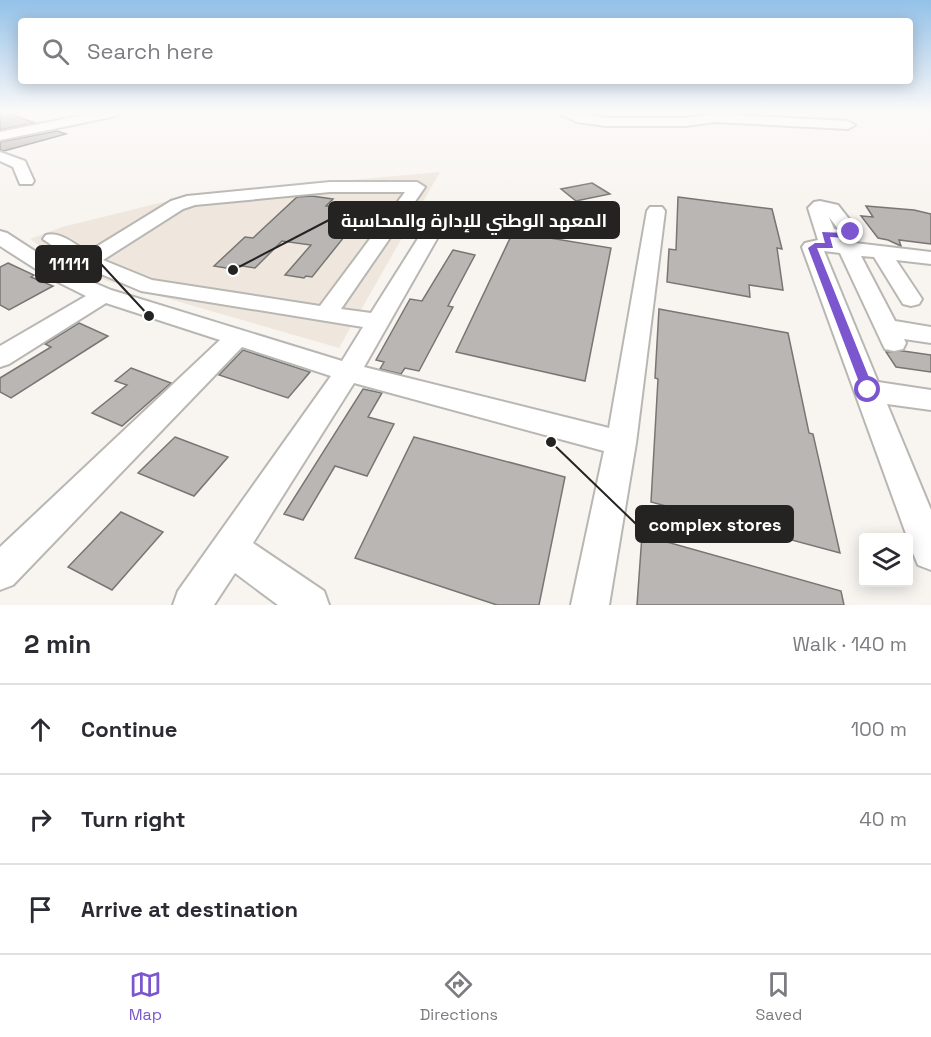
<!DOCTYPE html>
<html lang="en">
<head>
<meta charset="utf-8">
<style>
	:root { --surface:#fff; --page:#f7f7f7; --text:#2b2b33; --muted:#7c7c81; --line:#e1e1e2; --accent:#7b56cf }
	body { margin:0; font-family:"Space Grotesk",Cairo,sans-serif; background:var(--page); color:var(--text) }
	.controls { position:absolute; right:18px; bottom:18px; display:grid; overflow:hidden; border-radius:6px; box-shadow:0 3px 15px #0003 }
	.controls button { width:54px; height:54px; display:grid; place-items:center; padding:0; border:0; border-bottom:2px solid var(--line); background:var(--surface); color:var(--text); font:30px sans-serif }
	.stop { position:absolute; width:18px; height:18px; margin:-14px; border:4px solid #7b56cf; border-radius:50%; background:#fff }
	.stop.end { background:#7b56cf; border-color:#fff; box-shadow:0 2px 6px #0008 }
	.list { margin:0; padding:0; list-style:none }
	h2 { display:flex; justify-content:space-between; align-items:center; height:78px; margin:0; padding:0 24px; font-size:26px }
	h2 small { font-size:20px; font-weight:400; color:var(--muted) }
	.list li { display:grid; grid-template-columns:39px 1fr auto; gap:18px; align-items:center; box-sizing:border-box; height:90px; padding:0 24px; border-top:2px solid var(--line) }
	.list b { display:block; font-size:22px; white-space:nowrap }
	.list em { font-size:20px; font-style:normal; color:var(--muted) }
	.icon { flex:none; width:33px; height:33px; fill:none; stroke:currentColor; stroke-width:2; stroke-linecap:round; stroke-linejoin:round }
	.map { position:relative; flex:none; width:931px; height:605px; overflow:hidden }
	.search { position:absolute; background:var(--surface); box-shadow:0 3px 15px #0003; left:18px; right:18px; top:18px; height:66px; display:flex; align-items:center; gap:15px; box-sizing:border-box; padding:0 21px; border-radius:6px; color:var(--muted); font-size:22px }
	.sheet { height:348px; background:var(--surface) }
	nav { display:flex; justify-content:space-around; align-items:center; box-sizing:border-box; height:84px; border-top:2px solid var(--line); background:var(--surface); font-size:16px; color:var(--muted) }
	nav a { display:grid; justify-items:center; gap:3px }
	nav .on { color:var(--accent) }
	.map>svg:first-child { display:block }
</style>
</head>
<body>
<div class="map">
<svg width="931" height="605" viewBox="0 0 931 605">
	<rect width="100%" height="100%" fill="#f8f5f1"/>
	<path fill="#efe7de" d="M440,172L339,348L107,281L56,258L30,239L62,227L196,194Z"/>
	<g fill="#b9b6b3" stroke="#787673" stroke-width="1.5">
		<path d="M0,112H5L35,123L0,130Z"/>
		<path d="M57,131L66,134L4,151L0,150V142Z"/>
		<path d="M592,183L610,194L576,201L561,189Z"/>
		<path d="M312,196L333,199L326,206L377,212L360,233L348,232L312,277L306,276L304,278L285,275L311,245L282,241L255,268L236,265L232,269L214,266L245,237L253,238L297,197Z"/>
		<path d="M678,197L772,209L782,249L777,248L783,290L749,285L750,297L667,282L669,249L676,250Z"/>
		<path d="M866,206L914,210L931,214V244L899,240L901,246L888,240L878,238L861,216L873,217Z"/>
		<path d="M513,232L611,248L585,381L456,352Z"/>
		<path d="M453,250L475,255L448,306L453,307L419,371L405,368L401,374L380,369L384,362L376,360L410,299L422,301Z"/>
		<path d="M8,263L34,275L31,277L53,286L9,310L0,305V267Z"/>
		<path d="M659,309L788,333L809,433L813,434L840,553L651,502L658,379L655,378Z"/>
		<path d="M79,323L108,336L11,398L0,392V378L51,347L45,344Z"/>
		<path d="M243,350L310,372L288,398L219,375Z"/>
		<path d="M903,351L931,355V372L896,367L886,352Z"/>
		<path d="M131,368L171,383L122,426L92,413L127,385L115,381Z"/>
		<path d="M363,389L382,393L368,417L394,424L367,476L335,466L303,520L284,514Z"/>
		<path d="M175,437L228,457L194,496L138,473Z"/>
		<path d="M414,437L565,477L539,605H497L355,558Z"/>
		<path d="M121,512L163,532L112,590L68,567Z"/>
		<path d="M642,535L841,591L844,605H637Z"/>
	</g>
	<g fill="none" stroke-linecap="round" stroke-linejoin="round">
		<defs>
			<g id="minor">
				<path d="M98,112H122L116,116L0,140V132Z"/>
				<path d="M556,112H574L606,118H685L716,114L848,121L855,125L848,129L716,122L685,126H606L577,122Z"/>
				<path d="M0,152L25,161L34,181L32,184H20L13,167L0,161Z"/>
				<path d="M330,182H417L425,187L341,309L371,313L436,210H448L451,214L364,367L609,428L647,211L650,207H662L665,211L636,443L609,605H571L604,451L354,383L253,543L324,591L329,605H278L235,573L214,605H173L178,591L331,376L242,347L13,585L0,590V547L220,340L106,303L9,364L0,367V346L86,296L50,278L0,246V231L7,233L64,270L111,290L342,361L363,327L141,291L80,265L43,239L46,235C61,231 75,245 88,252L171,201L187,196ZM330,192H405L320,306L152,280L103,260L183,209L195,205Z"/>
				<path d="M820,201L838,205L860,233L852,240L838,241L931,252V264L896,260L922,299L919,304L911,306L903,304L874,257L861,256L895,321L931,327V343L904,339L906,343L903,349L894,351L885,349L882,343L840,253L824,251L878,382L931,390V410L887,404L931,510V570L918,565L913,553L802,247L805,243L818,240L808,208L814,202ZM829,217L839,230L834,229Z"/>
			</g>
		</defs>
		<use href="#minor" stroke="#b9b7b3" stroke-width="4"/>
		<use href="#minor" fill="#fff" fill-rule="evenodd"/>
	</g>
	<linearGradient id="sky" x2="0" y2="1"><stop stop-color="#93c1e8"/><stop offset="0.57" stop-color="#fcfaf9"/><stop offset="1" stop-color="#fcfaf9" stop-opacity="0"/></linearGradient>
	<rect width="931" height="197" fill="url(#sky)"/>
	<path fill="#7b56cf" d="M851,230L855,232L848,238L830,237L833,248H817L874,390L868,395L862,390L808,248L815,243H825L822,232L844,233Z"/>
	<path fill="none" stroke="#242322" stroke-width="2" d="M233 270L329 220M149 316L101 264M551 442L636 524"/>
	<g fill="#242322" stroke="#fff" stroke-width="2">
		<circle cx="233" cy="270" r="6"/>
		<circle cx="149" cy="316" r="6"/>
		<circle cx="551" cy="442" r="6"/>
	</g>
	<g fill="#242322" stroke="#242322" stroke-width="2">
		<rect x="329" y="202" width="290" height="36" rx="6"/>
		<rect x="36" y="246" width="65" height="36" rx="6"/>
		<rect x="636" y="506" width="157" height="36" rx="6"/>
	</g>
	<g font-size="18" text-anchor="middle" font-weight="bold" fill="#fff">
		<text x="474" y="227">المعهد الوطني للإدارة والمحاسبة</text>
		<text x="69" y="270">11111</text>
		<text x="715" y="531">complex stores</text>
	</g>
</svg>
<div class="controls">
<button><svg class="icon" aria-label="layers" viewBox="0 0 24 24"><path d="M12 4l9 5-9 5-9-5zM3 14l9 5 9-5"/></svg></button>
</div>
<div class="stop" style="left:868px;top:390px"></div>
<div class="stop end" style="left:851px;top:232px"></div>
<div class="search"><svg class="icon" aria-label="search" viewBox="0 0 24 24"><circle cx="10" cy="10" r="6"/><path d="M15 15l6 6"/></svg>Search here</div>
</div>
<section class="sheet">
<h2>2 min<small>Walk · 140 m</small></h2>
<ul class="list">
<li><svg class="icon" aria-label="ahead" viewBox="0 0 24 24"><path d="M12 20V5M6 11l6-6 6 6"/></svg><div><b>Continue</b></div><em>100 m</em></li>
<li><svg class="icon" aria-label="right" viewBox="0 0 24 24"><path d="M7 20v-9h11M14 6l5 5-5 5"/></svg><div><b>Turn right</b></div><em>40 m</em></li>
<li><svg class="icon" aria-label="arrive" viewBox="0 0 24 24"><path d="M6 21V4h12l-3 4 3 4H6"/></svg><div><b>Arrive at destination</b></div></li>
</ul>
</section>
<nav>
<a class="on"><svg class="icon" aria-label="map" viewBox="0 0 24 24"><path d="M3 6l6-2 6 2 6-2v14l-6 2-6-2-6 2zM9 4v14M15 6v14"/></svg>Map</a>
<a><svg class="icon" aria-label="directions" viewBox="0 0 24 24"><path d="M12 3l9 9-9 9-9-9zM9 14v-3h6M13 9l2 2-2 2"/></svg>Directions</a>
<a><svg class="icon" aria-label="saved" viewBox="0 0 24 24"><path d="M7 4h10v16l-5-4-5 4z"/></svg>Saved</a>
</nav>
</body>
</html>
